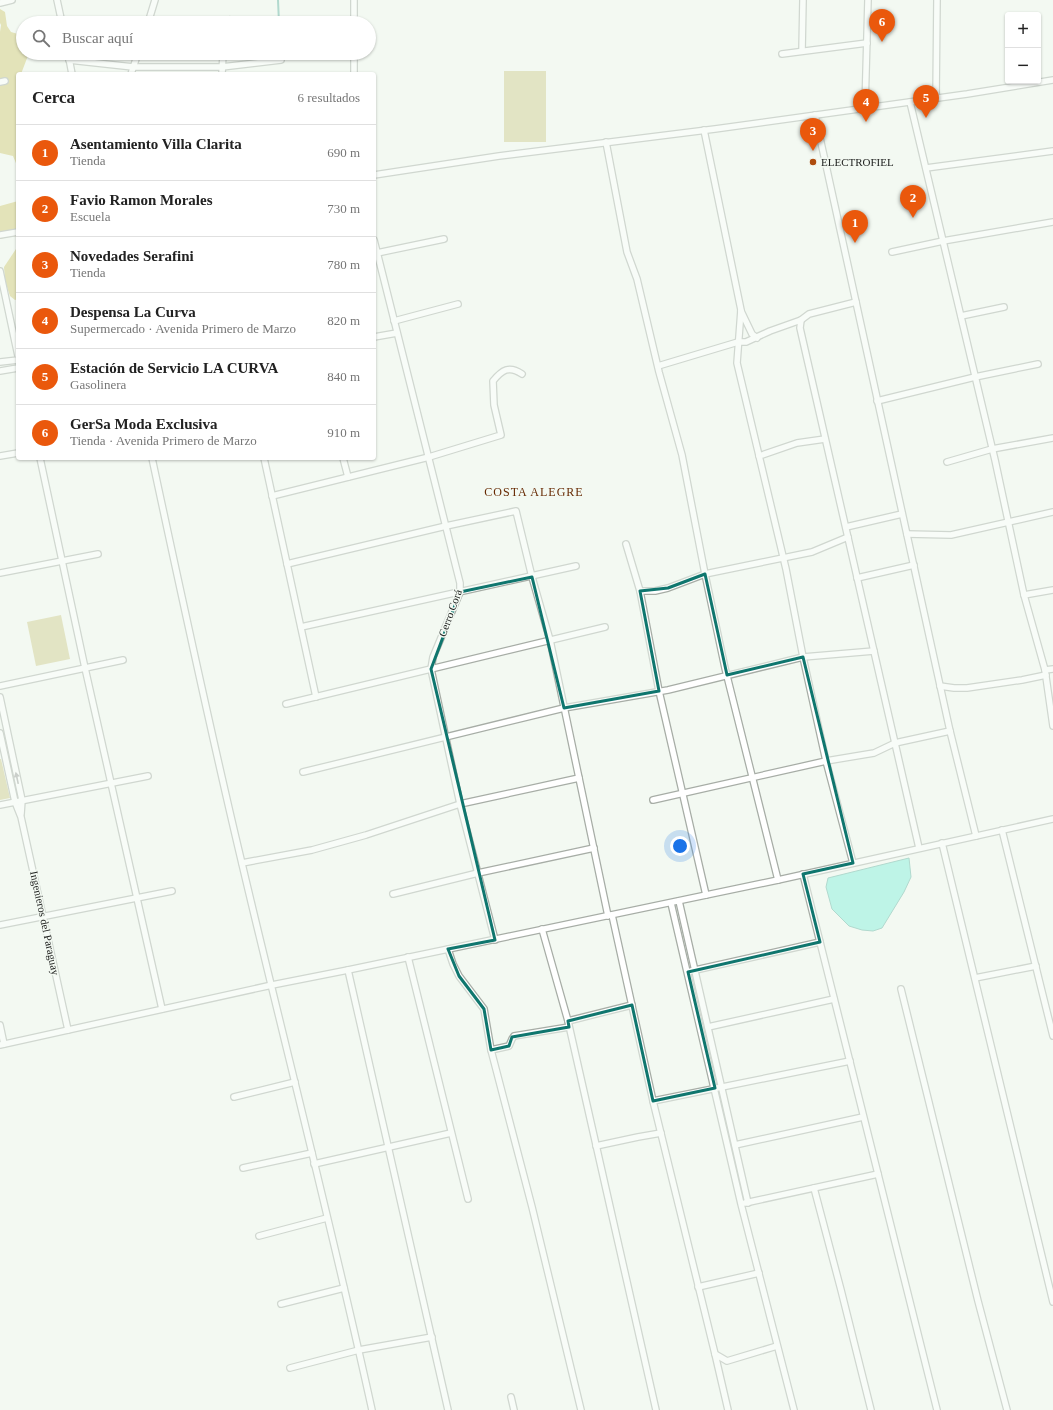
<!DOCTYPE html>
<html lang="es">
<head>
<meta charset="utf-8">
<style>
	:root { --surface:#fff; --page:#f2f2f2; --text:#222; --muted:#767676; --line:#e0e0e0; --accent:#ea580c }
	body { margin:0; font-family:Georgia,serif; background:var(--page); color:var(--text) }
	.controls { position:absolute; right:12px; top:12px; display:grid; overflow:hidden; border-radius:4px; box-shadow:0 1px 3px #0004 }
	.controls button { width:36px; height:36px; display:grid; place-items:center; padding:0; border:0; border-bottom:1px solid var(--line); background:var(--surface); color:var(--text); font:20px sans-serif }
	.you { position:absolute; left:680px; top:846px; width:14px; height:14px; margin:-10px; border:3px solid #fff; border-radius:50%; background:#1a73e8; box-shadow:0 0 0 6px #1a73e833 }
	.badge { display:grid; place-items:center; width:26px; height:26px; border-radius:50%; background:var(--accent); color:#fff; font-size:13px; font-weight:700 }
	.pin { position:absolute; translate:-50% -33px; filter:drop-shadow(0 1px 2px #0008) }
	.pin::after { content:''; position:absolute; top:21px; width:14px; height:12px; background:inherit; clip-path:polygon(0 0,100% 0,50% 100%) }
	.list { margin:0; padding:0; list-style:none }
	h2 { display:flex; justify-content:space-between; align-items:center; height:52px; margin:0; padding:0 16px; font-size:17px }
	h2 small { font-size:13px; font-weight:400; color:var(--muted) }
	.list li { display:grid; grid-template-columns:26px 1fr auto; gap:12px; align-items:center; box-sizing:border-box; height:56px; padding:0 16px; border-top:1px solid var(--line) }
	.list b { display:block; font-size:15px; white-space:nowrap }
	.list p { margin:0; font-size:13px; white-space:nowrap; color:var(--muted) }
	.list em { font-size:13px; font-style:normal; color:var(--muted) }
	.icon { flex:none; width:22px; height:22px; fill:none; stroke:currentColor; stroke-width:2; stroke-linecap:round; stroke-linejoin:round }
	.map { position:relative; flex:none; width:1053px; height:1410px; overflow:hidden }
	.search { position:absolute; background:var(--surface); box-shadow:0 1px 3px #0004; left:16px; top:16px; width:360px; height:44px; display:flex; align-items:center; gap:10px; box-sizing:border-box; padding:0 14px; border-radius:22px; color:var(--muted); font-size:15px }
	.panel { position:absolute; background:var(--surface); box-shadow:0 1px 3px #0004; left:16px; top:72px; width:360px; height:388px; border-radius:4px }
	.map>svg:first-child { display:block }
</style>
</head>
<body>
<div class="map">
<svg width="1053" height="1410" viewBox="0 0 1053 1410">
	<rect width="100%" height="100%" fill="#f3f9f2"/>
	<g fill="#cfc98c">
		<rect x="504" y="71" width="42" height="71"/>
		<path d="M61,615L70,659L36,666L27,622Z"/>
		<path d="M0,759H1L10,798L0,800Z"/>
	</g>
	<g fill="#d0c873">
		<path d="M0,9L5,12L7,26L11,32L18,34L23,32V53H29L21,74H18V168L13,156L0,153V32L1,25L0,23Z"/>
		<path d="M18,201V236L8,237L0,239V206Z"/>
		<path d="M18,246V299L15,300L10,296L5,281L4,267Z"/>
	</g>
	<path fill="#7eeed9" stroke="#62b1a2" d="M909,858L911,877L904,892L882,928L873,931L862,930L849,926L832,909L826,887L828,878Z"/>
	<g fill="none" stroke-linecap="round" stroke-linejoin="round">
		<g stroke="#62b1a2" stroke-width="2">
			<path d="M278,0L279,23"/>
			<path d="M288,53L289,57"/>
		</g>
		<defs>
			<g id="minor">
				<path d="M57,0L62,23"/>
				<path d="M0,3L12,0"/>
				<path d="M148,23L155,0"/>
				<path d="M228,23L230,20"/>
				<path d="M354,23V0"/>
				<path d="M802,51L803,0"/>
				<path d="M68,53L72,74"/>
				<path d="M782,54L867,43"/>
				<path d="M69,60L133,67H222L281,60"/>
				<path d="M131,74L138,53"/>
				<path d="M222,74L223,53"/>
				<path d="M354,74V53"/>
				<path d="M0,82L5,81"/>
				<path d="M936,98L937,0"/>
				<path d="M910,102L995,460L1024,595L1045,670L1053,726"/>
				<path d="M865,108L868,0"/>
				<path d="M815,115L950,731L976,836"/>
				<path d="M704,130L741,310L737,363L786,569L803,657L826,761L853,863"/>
				<path d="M606,142L627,252L637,279L659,372L682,455L705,574L725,668L778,880"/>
				<path d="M926,168L1053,151"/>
				<path d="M374,175L499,156L715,129L967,94L1053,80"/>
				<path d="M0,235L18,232"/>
				<path d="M374,240L460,583V592L433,657L431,669L460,804L495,940"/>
				<path d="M892,252L943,241L1053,222"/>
				<path d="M377,253L444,239"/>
				<path d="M0,271L18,356"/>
				<path d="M741,311L752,334L757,338"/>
				<path d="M961,316L1004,307"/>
				<path d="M801,320L800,328L919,848"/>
				<path d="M394,321L458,304"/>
				<path d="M374,337L397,333"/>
				<path d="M0,362L18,360"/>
				<path d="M658,366L738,342H746L770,331L801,320L809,314L856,302"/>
				<path d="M0,371L18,368"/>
				<path d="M877,401L975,377L1038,364"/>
				<path d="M0,456L18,453"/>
				<path d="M759,456L797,443L825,439"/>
				<path d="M40,458L85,668L162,1009"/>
				<path d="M152,458C180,589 208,720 239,851C283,1038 331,1223 372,1410"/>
				<path d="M264,458L316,697"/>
				<path d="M343,458L348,477"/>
				<path d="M947,462L992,449L1053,438"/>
				<path d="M272,496L429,457L501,435L494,405L493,381C502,370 509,365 522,374"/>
				<path d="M846,527L902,514"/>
				<path d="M907,534L951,535L1053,512"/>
				<path d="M626,544L640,591L659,691L706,895"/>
				<path d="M287,564L446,526L516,511L532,577L550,640L608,916"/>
				<path d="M0,573L98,554"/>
				<path d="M857,578L914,565"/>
				<path d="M640,591H655L668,588L705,574L812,552L848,537"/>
				<path d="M1024,595L1053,590"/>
				<path d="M301,627L576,566"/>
				<path d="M1045,670L1053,669"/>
				<path d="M0,686L123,660"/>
				<path d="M940,686L954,688H967L1022,680L1046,675"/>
				<path d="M0,697L22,800L21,814"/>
				<path d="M286,704L605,627"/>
				<path d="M0,733L15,802L21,817L68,1030"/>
				<path d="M303,772L564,708L668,690L803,657L874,651"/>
				<path d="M653,800L826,761L874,753L895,743L950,731"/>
				<path d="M0,805L148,776"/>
				<path d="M1002,830L1053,1036"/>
				<path d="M942,843L1053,1302"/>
				<path d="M242,863L312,850L366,835L460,804L579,778"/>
				<path d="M803,874L937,1410"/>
				<path d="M393,894L478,873L594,848"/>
				<path d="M679,901L748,1203"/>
				<path d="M671,903L741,1204L794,1410"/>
				<path d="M612,915L653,1101L715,1354L727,1361L777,1346"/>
				<path d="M0,925L172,891"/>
				<path d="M542,929L568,1021L656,1410"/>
				<path d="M448,949L453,964L459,976L484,1009L491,1050L532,1207L581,1410"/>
				<path d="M408,957L468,1199"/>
				<path d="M348,970L448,1410"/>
				<path d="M691,971L820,942"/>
				<path d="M975,978L1036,966"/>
				<path d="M901,989L978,1301L1007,1410"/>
				<path d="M568,1021L632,1005"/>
				<path d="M0,1025L4,1044"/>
				<path d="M708,1027L834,999"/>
				<path d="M0,1045L272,985L348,970L778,880L1053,819"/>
				<path d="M491,1050L509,1046L512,1039L514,1036L569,1027"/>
				<path d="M234,1097L295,1082"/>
				<path d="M653,1101L850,1061"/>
				<path d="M735,1145L863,1117"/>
				<path d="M596,1146L638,1137L661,1133"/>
				<path d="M314,1164L451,1133"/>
				<path d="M243,1168L312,1153"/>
				<path d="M814,1188L841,1290L871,1410"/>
				<path d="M745,1203L878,1174"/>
				<path d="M259,1236L327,1218"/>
				<path d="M698,1287L759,1273"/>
				<path d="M281,1304L344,1288"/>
				<path d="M715,1354L728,1410"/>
				<path d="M290,1368L359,1350L432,1337"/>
				<path d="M511,1397L514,1410"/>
			</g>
		</defs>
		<use href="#minor" stroke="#a7ada6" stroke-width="8"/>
		<use href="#minor" stroke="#fff" stroke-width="5.5"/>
	</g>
	<defs><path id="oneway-solid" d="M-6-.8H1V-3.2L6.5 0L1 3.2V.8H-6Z"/></defs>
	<use fill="#9b9c9b" href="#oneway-solid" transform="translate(17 778) rotate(-102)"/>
	<path d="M0 0H1053V1410H0ZM705,574L727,675L803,657L853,863L803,874L820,942L688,972L715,1088L653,1101L632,1005L568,1021L569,1027L512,1037L509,1046L491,1050L484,1009L459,976L448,949L495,940L431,669L460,592L532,577L564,708L659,691L640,591L668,588Z" fill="#f3f9f2" fill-opacity=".55" fill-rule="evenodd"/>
	<path fill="none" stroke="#0f766e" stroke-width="3" stroke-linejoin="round" d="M705,574L727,675L803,657L853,863L803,874L820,942L688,972L715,1088L653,1101L632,1005L568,1021L569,1027L512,1037L509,1046L491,1050L484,1009L459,976L448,949L495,940L431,669L460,592L532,577L564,708L659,691L640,591L668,588Z"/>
	<circle fill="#ae4c0d" stroke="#f3f9f2" stroke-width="1.5" cx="813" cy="162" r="4"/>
	<g text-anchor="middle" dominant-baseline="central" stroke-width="3" stroke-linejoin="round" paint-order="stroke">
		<g font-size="11" fill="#212321" stroke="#f3f9f2" text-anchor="start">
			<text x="821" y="162">ELECTROFIEL</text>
		</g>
		<g font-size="11" fill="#212321" stroke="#f3f9f2">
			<text transform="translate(450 613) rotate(-70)">Cerro Corá</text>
			<text transform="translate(45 923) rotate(78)">Ingenieros del Paraguay</text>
		</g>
		<g font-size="12" letter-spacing="1" fill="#672a03" stroke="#f3f9f2">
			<text x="534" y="492">COSTA ALEGRE</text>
		</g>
	</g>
</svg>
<div class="controls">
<button>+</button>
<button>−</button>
</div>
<div class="you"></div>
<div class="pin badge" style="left:855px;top:243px">1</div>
<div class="pin badge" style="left:913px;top:218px">2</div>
<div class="pin badge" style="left:813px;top:151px">3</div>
<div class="pin badge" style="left:866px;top:122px">4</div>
<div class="pin badge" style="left:926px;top:118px">5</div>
<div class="pin badge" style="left:882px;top:42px">6</div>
<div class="search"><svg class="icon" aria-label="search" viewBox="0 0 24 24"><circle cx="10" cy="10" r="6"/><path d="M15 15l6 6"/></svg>Buscar aquí</div>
<section class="panel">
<h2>Cerca<small>6 resultados</small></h2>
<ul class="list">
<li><span class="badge">1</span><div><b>Asentamiento Villa Clarita</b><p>Tienda</p></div><em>690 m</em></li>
<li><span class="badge">2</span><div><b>Favio Ramon Morales</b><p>Escuela</p></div><em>730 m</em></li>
<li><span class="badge">3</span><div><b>Novedades Serafini</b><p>Tienda</p></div><em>780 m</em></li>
<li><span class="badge">4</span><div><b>Despensa La Curva</b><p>Supermercado · Avenida Primero de Marzo</p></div><em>820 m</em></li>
<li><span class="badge">5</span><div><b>Estación de Servicio LA CURVA</b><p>Gasolinera</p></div><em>840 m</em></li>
<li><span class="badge">6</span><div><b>GerSa Moda Exclusiva</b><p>Tienda · Avenida Primero de Marzo</p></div><em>910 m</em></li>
</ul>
</section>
</div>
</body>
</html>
